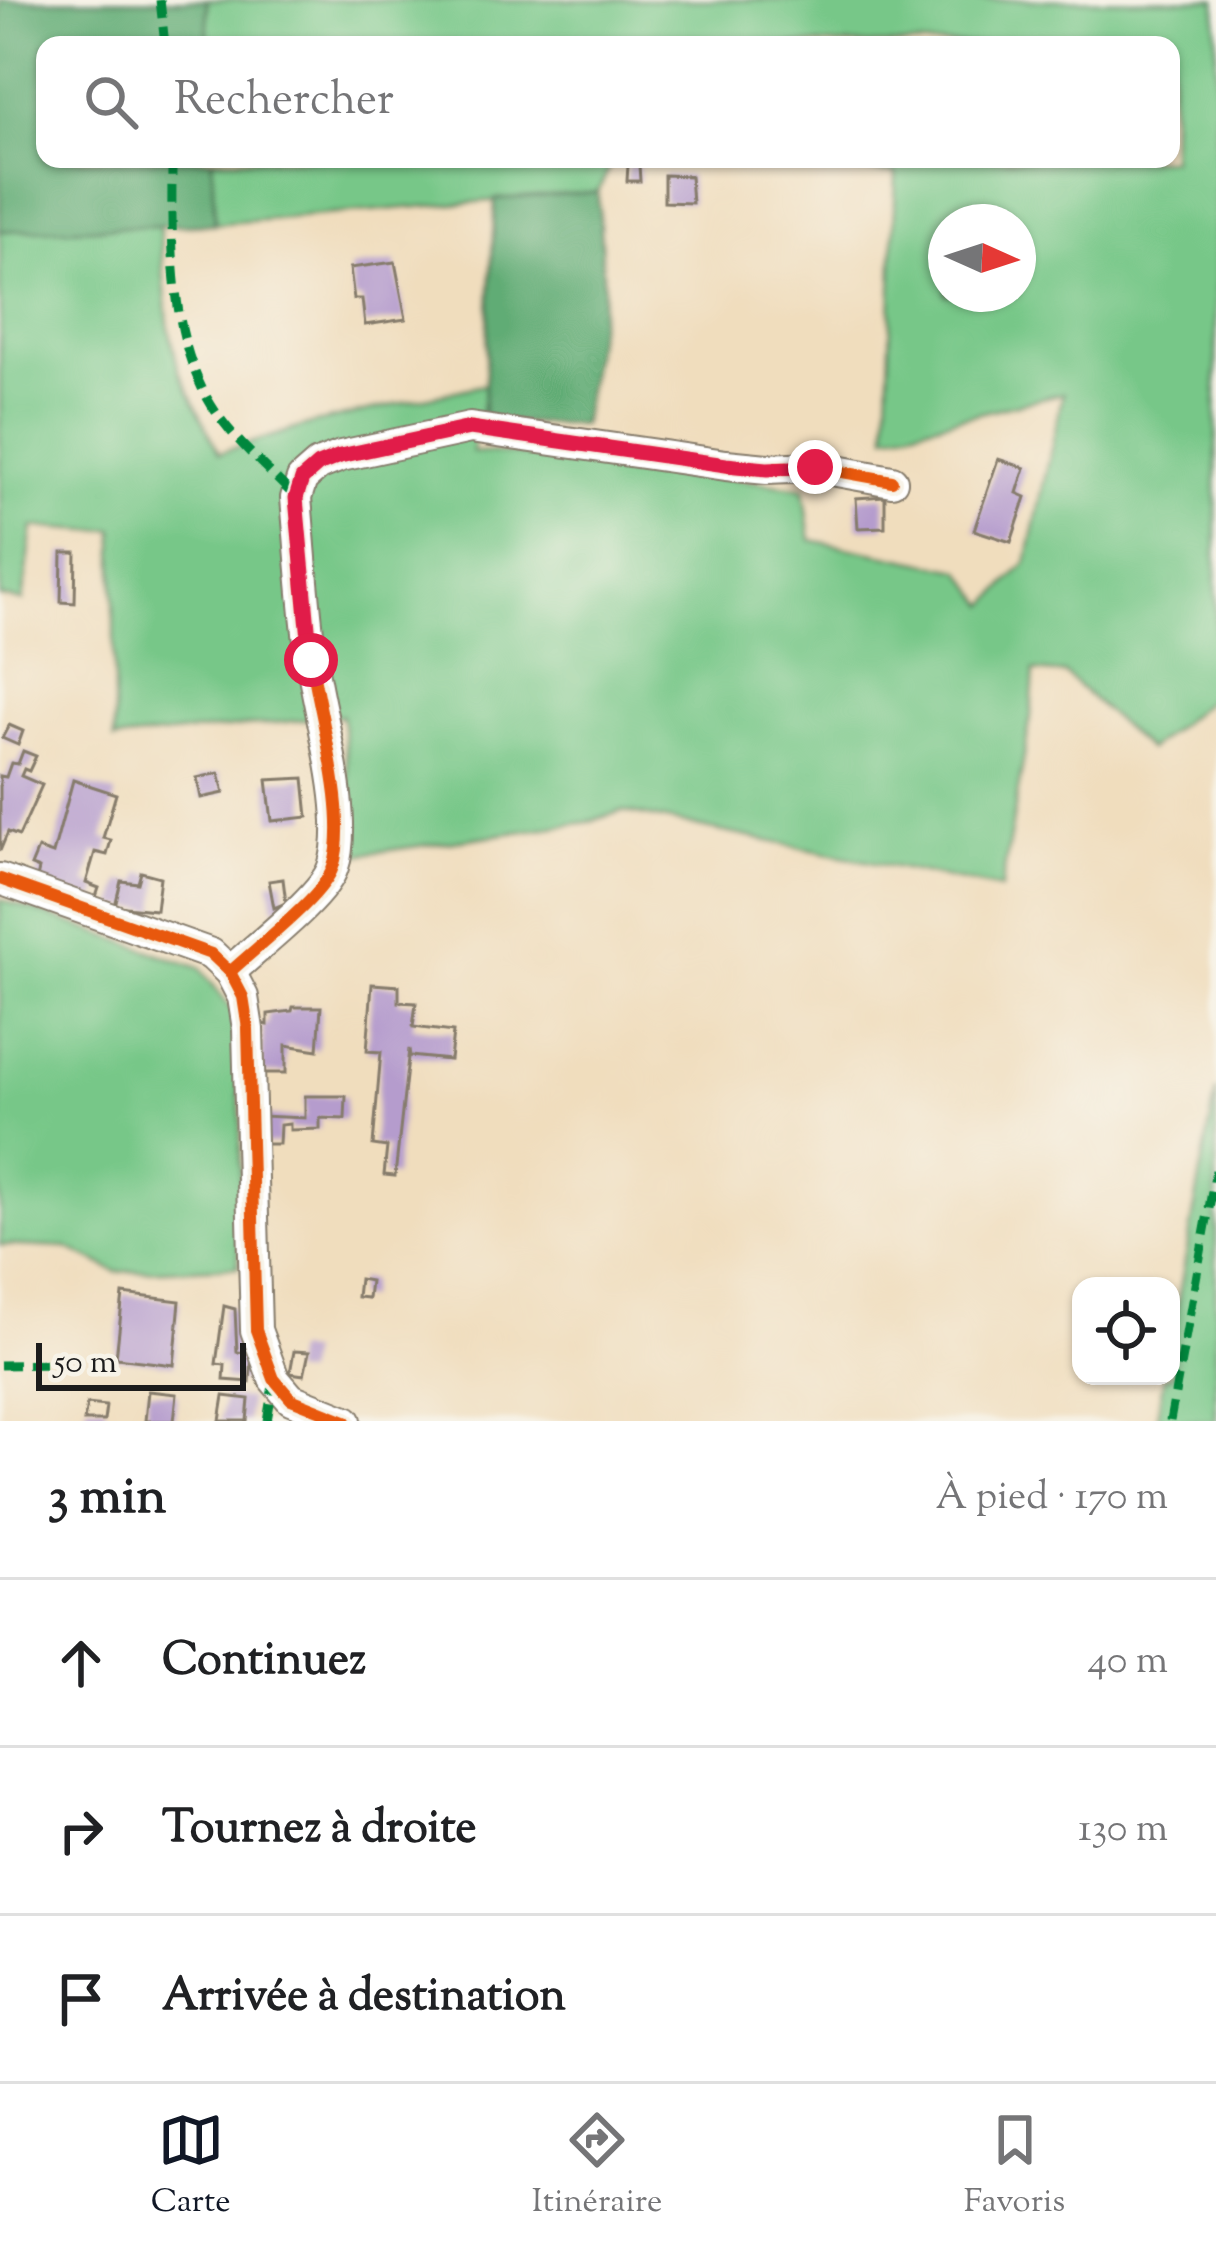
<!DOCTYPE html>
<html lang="fr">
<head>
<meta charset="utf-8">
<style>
	:root { --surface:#fff; --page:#f6f6f6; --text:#202124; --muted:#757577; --line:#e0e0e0; --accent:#111827 }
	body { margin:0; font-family:"Sorts Mill Goudy",serif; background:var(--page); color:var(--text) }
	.controls { position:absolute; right:36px; bottom:36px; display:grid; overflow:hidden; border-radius:24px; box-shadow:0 3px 9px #0004 }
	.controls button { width:108px; height:108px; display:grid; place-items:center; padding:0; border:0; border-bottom:3px solid var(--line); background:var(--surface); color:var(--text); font:60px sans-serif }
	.compass { position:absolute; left:928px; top:204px; width:108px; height:108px; border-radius:50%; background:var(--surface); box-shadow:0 3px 9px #0004; rotate:93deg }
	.scale { position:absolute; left:36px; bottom:30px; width:210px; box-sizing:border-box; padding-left:12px; border:6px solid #1c1c1c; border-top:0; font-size:33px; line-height:42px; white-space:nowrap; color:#1c1c1c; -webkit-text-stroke:9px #f7f3e8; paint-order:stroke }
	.stop { position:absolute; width:36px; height:36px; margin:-27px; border:9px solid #e11d48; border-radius:50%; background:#fff }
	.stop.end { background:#e11d48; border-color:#fff; box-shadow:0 3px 12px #0008 }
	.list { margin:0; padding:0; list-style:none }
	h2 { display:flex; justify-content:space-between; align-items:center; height:156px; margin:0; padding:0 48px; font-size:51px }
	h2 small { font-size:39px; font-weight:400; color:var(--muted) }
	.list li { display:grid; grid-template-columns:78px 1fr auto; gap:36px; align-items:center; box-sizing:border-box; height:168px; padding:0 48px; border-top:3px solid var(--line) }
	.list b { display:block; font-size:45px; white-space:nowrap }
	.list em { font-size:39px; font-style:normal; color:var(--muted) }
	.icon { flex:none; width:66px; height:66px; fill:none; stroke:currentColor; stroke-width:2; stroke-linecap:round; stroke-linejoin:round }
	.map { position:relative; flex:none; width:1216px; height:1421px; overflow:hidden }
	.search { position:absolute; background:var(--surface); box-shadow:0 3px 9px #0004; left:36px; right:36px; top:36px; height:132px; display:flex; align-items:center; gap:30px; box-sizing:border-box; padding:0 42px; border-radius:24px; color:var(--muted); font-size:45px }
	.sheet { height:660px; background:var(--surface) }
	nav { display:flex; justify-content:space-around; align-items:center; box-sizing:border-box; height:168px; border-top:3px solid var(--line); background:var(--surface); font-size:33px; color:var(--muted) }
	nav a { display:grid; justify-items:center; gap:6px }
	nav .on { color:var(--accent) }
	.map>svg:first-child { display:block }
</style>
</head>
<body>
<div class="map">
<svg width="1216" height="1421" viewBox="0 0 1216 1421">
	<rect width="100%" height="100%" fill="#f7f3e8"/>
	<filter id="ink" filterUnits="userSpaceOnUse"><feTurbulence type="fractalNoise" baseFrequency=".00833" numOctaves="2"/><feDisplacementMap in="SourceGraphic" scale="24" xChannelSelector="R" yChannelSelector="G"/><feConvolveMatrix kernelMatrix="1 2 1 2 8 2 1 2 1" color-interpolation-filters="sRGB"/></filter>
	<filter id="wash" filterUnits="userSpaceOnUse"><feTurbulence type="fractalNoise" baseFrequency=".004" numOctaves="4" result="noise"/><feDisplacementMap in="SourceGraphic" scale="48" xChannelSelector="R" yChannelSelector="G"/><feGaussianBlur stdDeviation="2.7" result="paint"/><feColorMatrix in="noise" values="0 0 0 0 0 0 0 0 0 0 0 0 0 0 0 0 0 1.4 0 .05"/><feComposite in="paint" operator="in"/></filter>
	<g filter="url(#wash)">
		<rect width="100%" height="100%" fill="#f0ddbd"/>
		<g fill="#77c788" stroke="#4a7252" stroke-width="3" fill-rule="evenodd">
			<path d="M207,0H1216V694L1148,750L1065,674L1034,671L1031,716L1001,889L622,811L588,822L355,855L342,716L114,740V529L87,531L33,527L23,601L0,597V231L159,224L168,323L179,371L219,453L311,424L487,384L472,452L576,458L804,488L811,540L961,570L987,605L1027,562L1063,393L887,435L896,173L676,159H1171V45H208ZM946,222H1018V294H946Z"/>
			<path d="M212,159H613L598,192L215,224Z"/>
			<path d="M0,899L200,968L234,1012L241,1124L238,1267L116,1272L67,1248L0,1245Z"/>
			<path d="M1216,1090V1421H1156L1164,1376H1171V1338Z"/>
		</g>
		<g fill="#61ac74" stroke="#3e6448" stroke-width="3">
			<path d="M0,0H207L208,45H45V159H212L215,224L0,231Z"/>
			<path d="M598,192L604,290L582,425L483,421L495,199Z"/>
		</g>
		<g id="blocks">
			<g fill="#b59ccd">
				<path d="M628,165H639L640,181H627Z"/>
				<path d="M664,175L690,176L692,203L664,202Z"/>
				<path d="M395,262L406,319L365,325L362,299H354L350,268Z"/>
				<path d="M998,459L1025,468L1017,493L1026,497L1011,542L974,530Z"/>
				<path d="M885,496V527L858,528L856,498Z"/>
				<path d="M62,553H76L75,603L61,602Z"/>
				<path d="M9,725L23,731L18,745L2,738Z"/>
				<path d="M23,751L36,756L29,771L24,769L21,776L42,785L19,836L8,832L0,851V776L6,777L11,763L18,764Z"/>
				<path d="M219,773L224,793L201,798L197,778Z"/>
				<path d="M304,778L308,817L272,821L267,780Z"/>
				<path d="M73,780L116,794L103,838L111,840L107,855L95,852L86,883L99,888L95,900L36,882L39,869L31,866L38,849L53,854Z"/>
				<path d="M141,872L160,877L156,910L115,906L121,881L138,883Z"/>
				<path d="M283,879L286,903L274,908L269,881Z"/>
				<path d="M372,984L399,986V1002L416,1003L413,1027L453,1032L450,1060L410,1056L409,1049L395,1176L384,1175L387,1147L373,1145L381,1052L367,1051Z"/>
				<path d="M293,1007H321L318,1050L286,1045V1073H262L263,1024L268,1025V1014L292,1011Z"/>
				<path d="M305,1096H346L345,1119L320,1118V1129L290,1130V1124L280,1125L279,1144H261V1116L305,1118Z"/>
				<path d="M359,1279L370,1281L368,1298L357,1297Z"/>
				<path d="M123,1294L180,1301L174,1365L116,1358Z"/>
				<path d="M224,1306L235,1309L237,1352L252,1353L250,1382L224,1380L225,1365L216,1364Z"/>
				<path d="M294,1351L309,1352L304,1375L290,1373Z"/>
				<path d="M148,1391L177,1394L174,1421H145Z"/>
				<path d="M224,1396L249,1399L247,1421H220Z"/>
				<path d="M87,1404L106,1406L104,1421H84Z"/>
			</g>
		</g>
	</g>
	<g filter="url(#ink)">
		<use href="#blocks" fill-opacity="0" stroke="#867c6c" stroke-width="3"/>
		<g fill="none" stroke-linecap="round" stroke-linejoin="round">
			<defs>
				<g id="minor">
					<path d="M0,879L211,954L230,972L243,997L248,1029L256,1330L274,1379L291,1399L346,1421"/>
					<path d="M230,972C255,948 324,896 333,867C350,818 320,717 312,664C304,609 301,553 296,498L302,479L318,465L341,456L470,428L726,465L767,469L815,467L892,481"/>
				</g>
			</defs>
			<use href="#minor" stroke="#867c6c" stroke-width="34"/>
			<use href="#minor" stroke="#fff" stroke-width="30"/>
			<g stroke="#00873e" stroke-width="9" stroke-dasharray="18 9" stroke-linecap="butt">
				<path d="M160,0L165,45"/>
				<path d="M172,159C172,244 167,352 224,423C245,450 272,473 296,498"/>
				<path d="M0,1365L68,1364"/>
				<path d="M267,1421L274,1379"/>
				<path d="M1170,1421L1216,1170"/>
			</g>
			<defs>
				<g id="cycleway">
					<path d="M0,879L211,954L230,972L243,997L248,1029L256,1330L274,1379L291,1399L346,1421"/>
					<path d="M230,972C255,948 324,896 333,867C350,818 320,717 312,664C304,609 301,553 296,498L302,479L318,465L341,456L470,428L726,465L767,469L815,467L892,481"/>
				</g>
			</defs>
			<use href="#cycleway" stroke="#f7f3e8" stroke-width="20"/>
			<use href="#cycleway" stroke="#e8590c" stroke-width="12"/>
		</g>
	</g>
	<g fill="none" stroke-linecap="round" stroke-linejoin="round" filter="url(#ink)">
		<path stroke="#e11d48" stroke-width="15" d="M311,660L296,498L302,479L318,465L340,456L470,428L726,465L767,469L815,467"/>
	</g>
</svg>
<div class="controls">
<button><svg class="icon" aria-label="locate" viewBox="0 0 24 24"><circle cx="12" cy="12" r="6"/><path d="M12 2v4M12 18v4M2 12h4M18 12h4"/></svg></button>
</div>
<svg class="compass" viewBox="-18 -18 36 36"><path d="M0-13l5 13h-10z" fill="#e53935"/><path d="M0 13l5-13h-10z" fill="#757577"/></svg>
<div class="scale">50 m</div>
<div class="stop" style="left:311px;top:660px"></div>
<div class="stop end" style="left:815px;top:467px"></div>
<div class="search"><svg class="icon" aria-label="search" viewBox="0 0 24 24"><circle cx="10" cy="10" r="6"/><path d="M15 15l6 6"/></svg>Rechercher</div>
</div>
<section class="sheet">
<h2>3 min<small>À pied · 170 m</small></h2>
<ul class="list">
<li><svg class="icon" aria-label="ahead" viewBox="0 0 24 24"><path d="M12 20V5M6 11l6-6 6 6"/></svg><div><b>Continuez</b></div><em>40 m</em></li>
<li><svg class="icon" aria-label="right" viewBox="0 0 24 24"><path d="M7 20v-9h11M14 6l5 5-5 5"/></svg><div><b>Tournez à droite</b></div><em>130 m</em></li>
<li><svg class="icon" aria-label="arrive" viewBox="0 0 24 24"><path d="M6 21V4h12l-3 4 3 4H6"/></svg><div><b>Arrivée à destination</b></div></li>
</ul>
</section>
<nav>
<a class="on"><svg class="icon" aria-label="map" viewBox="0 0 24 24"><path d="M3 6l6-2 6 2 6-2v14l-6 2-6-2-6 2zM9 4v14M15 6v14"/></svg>Carte</a>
<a><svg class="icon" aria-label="directions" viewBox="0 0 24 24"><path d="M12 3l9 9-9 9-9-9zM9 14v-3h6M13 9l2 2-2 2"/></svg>Itinéraire</a>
<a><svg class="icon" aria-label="saved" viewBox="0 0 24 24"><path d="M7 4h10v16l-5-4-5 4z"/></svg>Favoris</a>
</nav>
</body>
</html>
